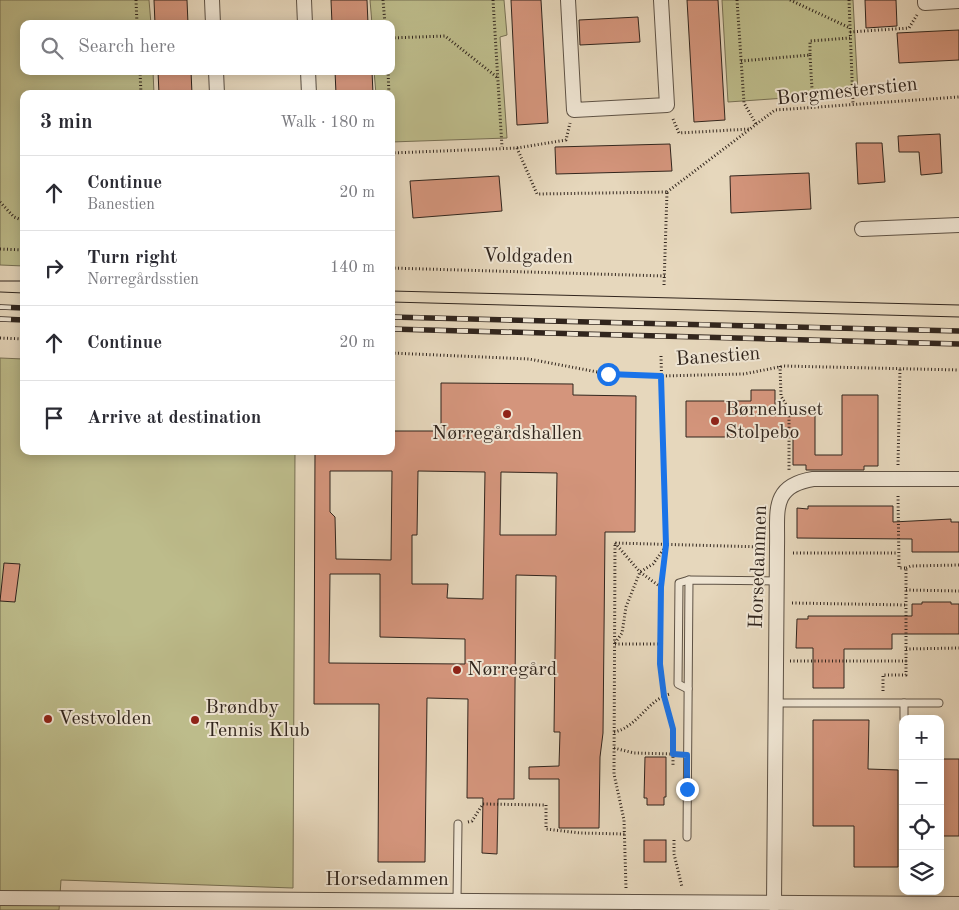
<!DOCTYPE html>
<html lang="en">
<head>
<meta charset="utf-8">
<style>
	:root { --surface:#fff; --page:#f7f7f7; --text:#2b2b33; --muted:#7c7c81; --line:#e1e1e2 }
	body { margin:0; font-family:"Old Standard TT",serif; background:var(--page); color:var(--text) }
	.controls { position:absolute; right:15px; bottom:15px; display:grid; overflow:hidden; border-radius:10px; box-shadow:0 2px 12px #0003 }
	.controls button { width:45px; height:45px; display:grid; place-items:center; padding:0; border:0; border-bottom:1px solid var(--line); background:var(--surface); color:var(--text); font:25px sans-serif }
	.stop { position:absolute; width:15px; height:15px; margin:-11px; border:4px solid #1a73e8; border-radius:50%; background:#fff }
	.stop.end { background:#1a73e8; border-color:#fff; box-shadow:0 1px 5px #0008 }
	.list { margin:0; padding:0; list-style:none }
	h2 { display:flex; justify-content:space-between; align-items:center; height:65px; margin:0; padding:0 20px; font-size:21px }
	h2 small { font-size:16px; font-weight:400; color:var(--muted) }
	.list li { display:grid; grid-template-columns:32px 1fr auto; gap:15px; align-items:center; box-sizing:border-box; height:75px; padding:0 20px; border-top:1px solid var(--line) }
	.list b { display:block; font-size:19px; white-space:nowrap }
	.list p { margin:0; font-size:16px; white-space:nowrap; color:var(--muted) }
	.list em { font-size:16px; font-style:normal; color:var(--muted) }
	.icon { flex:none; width:28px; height:28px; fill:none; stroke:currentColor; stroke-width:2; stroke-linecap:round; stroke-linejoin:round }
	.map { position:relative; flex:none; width:959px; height:910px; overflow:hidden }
	.search { position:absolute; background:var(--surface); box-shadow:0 2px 12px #0003; left:20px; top:20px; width:375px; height:55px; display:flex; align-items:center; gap:12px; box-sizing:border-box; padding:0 18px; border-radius:10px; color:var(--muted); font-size:19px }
	.panel { position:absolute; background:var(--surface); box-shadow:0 2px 12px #0003; left:20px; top:90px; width:375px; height:365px; border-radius:10px }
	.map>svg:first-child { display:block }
</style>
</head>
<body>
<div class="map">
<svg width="959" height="910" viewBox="0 0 959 910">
	<rect width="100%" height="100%" fill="#e6d7bc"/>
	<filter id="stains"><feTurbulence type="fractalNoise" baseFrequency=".004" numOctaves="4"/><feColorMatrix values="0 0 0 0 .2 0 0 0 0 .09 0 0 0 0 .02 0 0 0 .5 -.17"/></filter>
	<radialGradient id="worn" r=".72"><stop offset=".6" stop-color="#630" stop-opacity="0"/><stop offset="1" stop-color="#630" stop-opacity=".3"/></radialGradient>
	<g fill="#bdbc8b" stroke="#777054">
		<path d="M0,0H149L151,24H24V71H153L154,94H24V266L0,265Z"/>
		<path d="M370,0H504L507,35L500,37L507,138L391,142V94H376L374,71H391V24H372Z"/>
		<path d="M722,0H853L858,93L728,102Z"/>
		<path d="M0,358L24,359V451H295L293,888L61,880L59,910H0Z"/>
	</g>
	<g fill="#d4957c" stroke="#31251d" fill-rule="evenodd">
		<path d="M154,0H187L188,24H155Z"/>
		<path d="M331,0H367L368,24H332Z"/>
		<path d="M511,0H541L548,123L517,125Z"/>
		<path d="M687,0H718L725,120L694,122Z"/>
		<path d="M865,0H896L897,26L866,28Z"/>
		<path d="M638,17L640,42L580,45L579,20Z"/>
		<path d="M959,30V60L899,63L897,33Z"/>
		<path d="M158,71H191L192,94H159Z"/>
		<path d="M335,71H372L373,94H336Z"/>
		<path d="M940,134L942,173L921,175L919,152H899L898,136Z"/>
		<path d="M856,143H882L885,182L858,184Z"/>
		<path d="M670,144L672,171L556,174L555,147Z"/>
		<path d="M809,173L811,209L731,213L730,176Z"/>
		<path d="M499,176L502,211L413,218L410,181Z"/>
		<path d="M441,383L573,384V395L636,396L635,532H605L603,733L600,757L599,828H559V779H529V767L559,766L560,732H554L556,576L516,575L514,799H498L497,854L482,853L483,798H467L468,699L427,698L425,862H378L379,704H314L315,451H391V431H441ZM330,471H392L391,560L336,559L335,517L330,512ZM418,471L485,472L483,599L447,598L448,584H412V535H417ZM501,472L557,473L556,535H500ZM330,574H380V637L465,639V664L329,663Z"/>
		<path d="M751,390H775V411H815V455H842V395H878V466H864V470H806V465H793V434H765V437H686V401H751Z"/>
		<path d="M808,506H893V522L951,519V522H959V552H912V539L797,538V508L808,509Z"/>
		<path d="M4,563L20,564L15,602L0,601Z"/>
		<path d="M922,602H951V604H959V634H892V649H844V688H813V648H796L797,619H808V616H912V604H922Z"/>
		<path d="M813,720H869L868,769L898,770V867H854V826H813Z"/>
		<path d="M645,757H666V797H664V805H647V798H644Z"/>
		<rect x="940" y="759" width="19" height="77"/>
		<rect x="644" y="840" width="22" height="22"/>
	</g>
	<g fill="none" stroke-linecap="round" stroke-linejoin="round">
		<defs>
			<g id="service">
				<path d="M688,689L678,684L679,583L689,580"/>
				<path d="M776,703H939"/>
				<path d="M904,719V703"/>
				<path d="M687,837L689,580L777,581"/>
				<path d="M457,900L458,824"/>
			</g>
			<g id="minor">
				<path d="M212,0L213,24"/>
				<path d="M304,0L305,24"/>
				<path d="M568,0L574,110L667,105L661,0"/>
				<path d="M925,0V3L959,1"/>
				<path d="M216,71L217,94"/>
				<path d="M308,71L309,94"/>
				<path d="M862,229L959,225"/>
				<path d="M0,898L959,904"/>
				<path d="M774,904L777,547C778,512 770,486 813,479H959"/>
			</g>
		</defs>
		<use href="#service" stroke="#5e5245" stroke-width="9"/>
		<use href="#minor" stroke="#5e5245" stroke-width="16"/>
		<g stroke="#31251d" stroke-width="3" stroke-dasharray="1 2.5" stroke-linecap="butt">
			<path d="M136,0L137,24"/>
			<path d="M383,0L385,24"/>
			<path d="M493,0L502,147"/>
			<path d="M737,0L744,103L756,124"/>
			<path d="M790,0L850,28"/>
			<path d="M849,0L853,104"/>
			<path d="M850,32L909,28L917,15"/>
			<path d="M391,38L445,36L498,78"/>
			<path d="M810,55L813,106"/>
			<path d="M741,61L810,55V41L850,38"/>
			<path d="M140,71L141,94"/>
			<path d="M388,71L389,94"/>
			<path d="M673,119L679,133L750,129"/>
			<path d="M391,129L393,153"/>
			<path d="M517,148L566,140L570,123"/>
			<path d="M391,153L517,148L537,194L667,192"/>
			<path d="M667,192L775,110L959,97"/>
			<path d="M0,202L14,217L24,221"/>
			<path d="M0,249L24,250"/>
			<path d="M391,268L665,276"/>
			<path d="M664,285L667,192"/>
			<path d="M0,338L24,339"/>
			<path d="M391,353L529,359L608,374L661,376L744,374L784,366L959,370"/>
			<path d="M661,356L666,545L661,587V664L664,696L673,729V766"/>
			<path d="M780,366L781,396L789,410V471"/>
			<path d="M898,465L900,368"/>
			<path d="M615,543L640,572L662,588"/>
			<path d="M793,553H898"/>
			<path d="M906,568L911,566L959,565"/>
			<path d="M906,590L959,591"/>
			<path d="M792,603L906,605"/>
			<path d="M615,643L622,633L626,607L640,572L653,564L666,546"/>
			<path d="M615,644H661"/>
			<path d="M906,649L959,648"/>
			<path d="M790,661H907"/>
			<path d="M883,691V675H906V568H899L898,494"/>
			<path d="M614,732C638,727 647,700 670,694"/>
			<path d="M614,748L634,753L674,754"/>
			<path d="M468,822L472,821L483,804L546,805V829L580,833L625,834"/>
			<path d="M674,840V854L682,887"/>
			<path d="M626,888L624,820L614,774L615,543L764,547"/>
		</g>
		<use href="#service" stroke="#efe5d3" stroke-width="7"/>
		<use href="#minor" stroke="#efe5d3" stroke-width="14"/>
		<g stroke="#31251d" stroke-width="1">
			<path d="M0,281H24"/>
			<path d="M391,291L959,305"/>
			<path d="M0,292L24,293"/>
			<path d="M391,302L959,317"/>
		</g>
		<defs>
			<g id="rail">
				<path d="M0,307L24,308"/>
				<path d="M391,317L959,331"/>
				<path d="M0,319L24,320"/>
				<path d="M391,329L959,344"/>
			</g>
		</defs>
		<use href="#rail" stroke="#31251d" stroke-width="5.5"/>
		<use href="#rail" stroke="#efe5d3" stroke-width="4" stroke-dasharray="11" stroke-linecap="butt"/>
	</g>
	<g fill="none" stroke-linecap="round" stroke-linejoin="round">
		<path stroke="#1a73e8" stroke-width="6" d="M608,374L661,376L666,545L661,587L660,664L664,696L673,729V754L687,755V789"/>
	</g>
	<g fill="#8f2418" stroke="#efe5d3" stroke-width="2">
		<circle cx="507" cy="414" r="5"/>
		<circle cx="715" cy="421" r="5"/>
		<circle cx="457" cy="670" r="5"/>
		<circle cx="48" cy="719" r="5"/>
		<circle cx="195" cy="720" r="5"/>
	</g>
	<g text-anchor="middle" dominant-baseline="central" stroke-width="4" stroke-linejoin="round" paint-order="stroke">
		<g font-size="20" fill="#31251d" stroke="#efe5d3">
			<text transform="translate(847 92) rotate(-6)">Borgmesterstien</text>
			<text transform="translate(528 257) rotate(1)">Voldgaden</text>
			<text transform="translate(718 357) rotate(-4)">Banestien</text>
			<text transform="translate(759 567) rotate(-88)">Horsedammen</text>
			<text x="387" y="880">Horsedammen</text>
		</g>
		<g font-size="20" fill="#31251d" stroke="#efe5d3" text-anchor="start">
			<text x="725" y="410">Børnehuset<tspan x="725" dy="23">Stolpebo</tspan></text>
			<text x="507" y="434" text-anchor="middle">Nørregårdshallen</text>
			<text x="467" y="670">Nørregård</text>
			<text x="205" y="708">Brøndby<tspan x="205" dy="23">Tennis Klub</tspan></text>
			<text x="58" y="719">Vestvolden</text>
		</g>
	</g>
	<rect width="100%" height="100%" filter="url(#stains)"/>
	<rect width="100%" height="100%" fill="url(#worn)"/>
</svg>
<div class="controls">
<button>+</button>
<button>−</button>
<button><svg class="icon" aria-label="locate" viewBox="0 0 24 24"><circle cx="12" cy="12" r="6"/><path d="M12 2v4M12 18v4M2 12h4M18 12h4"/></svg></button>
<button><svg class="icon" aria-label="layers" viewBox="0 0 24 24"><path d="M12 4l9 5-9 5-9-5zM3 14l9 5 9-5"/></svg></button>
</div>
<div class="stop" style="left:608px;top:374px"></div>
<div class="stop end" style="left:687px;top:789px"></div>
<div class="search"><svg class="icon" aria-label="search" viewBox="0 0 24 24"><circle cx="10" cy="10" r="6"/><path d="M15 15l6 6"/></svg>Search here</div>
<section class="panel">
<h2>3 min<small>Walk · 180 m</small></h2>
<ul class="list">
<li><svg class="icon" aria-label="ahead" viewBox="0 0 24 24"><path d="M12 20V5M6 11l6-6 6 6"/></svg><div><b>Continue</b><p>Banestien</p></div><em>20 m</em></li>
<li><svg class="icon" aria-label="right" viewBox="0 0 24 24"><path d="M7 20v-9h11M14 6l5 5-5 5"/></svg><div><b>Turn right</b><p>Nørregårdsstien</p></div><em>140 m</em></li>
<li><svg class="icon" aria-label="ahead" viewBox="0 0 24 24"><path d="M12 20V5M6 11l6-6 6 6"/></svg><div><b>Continue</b></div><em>20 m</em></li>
<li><svg class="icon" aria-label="arrive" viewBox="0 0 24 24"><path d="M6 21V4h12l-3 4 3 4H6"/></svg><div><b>Arrive at destination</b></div></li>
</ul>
</section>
</div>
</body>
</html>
